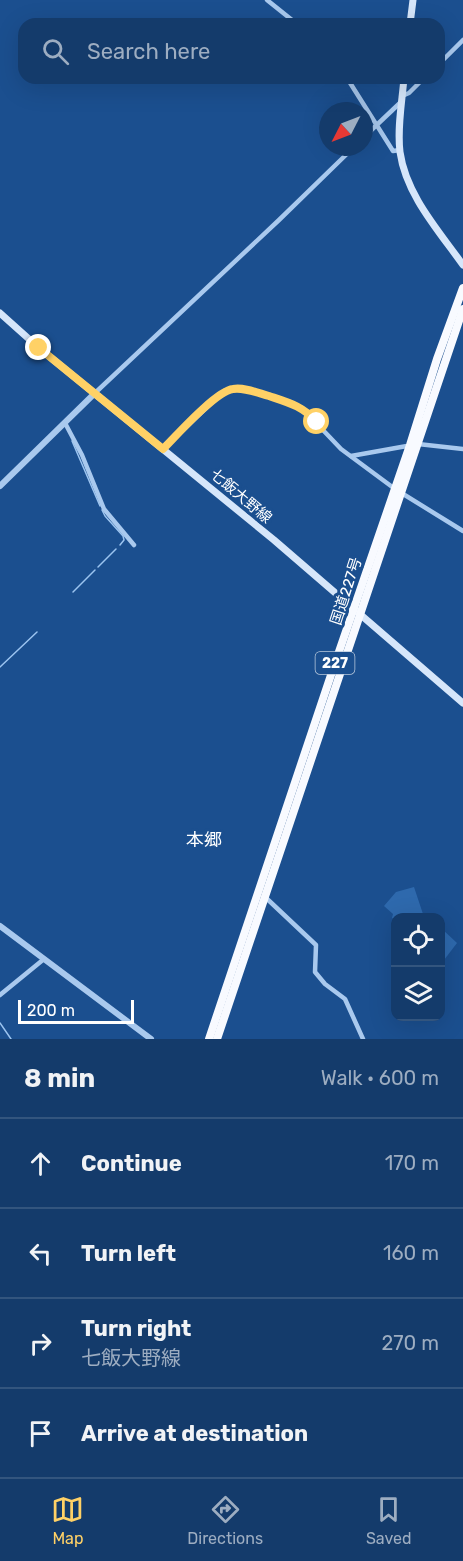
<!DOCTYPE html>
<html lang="en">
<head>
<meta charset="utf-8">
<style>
	:root { --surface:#143b6b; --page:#1d4271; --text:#f1f3f6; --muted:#9dadc1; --line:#33557e; --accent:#ffd166 }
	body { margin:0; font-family:Rubik,"Noto Sans JP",sans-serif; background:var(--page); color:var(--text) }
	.controls { position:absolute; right:18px; bottom:18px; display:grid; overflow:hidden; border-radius:12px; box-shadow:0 6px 24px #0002 }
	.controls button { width:54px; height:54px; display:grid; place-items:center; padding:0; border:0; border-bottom:2px solid var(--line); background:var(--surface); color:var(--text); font:30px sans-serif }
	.compass { position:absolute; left:319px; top:102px; width:54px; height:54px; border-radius:50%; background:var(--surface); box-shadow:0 6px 24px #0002; rotate:228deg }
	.scale { position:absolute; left:18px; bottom:15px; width:116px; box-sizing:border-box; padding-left:6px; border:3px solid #fff; border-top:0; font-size:16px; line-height:21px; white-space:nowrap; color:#fff; -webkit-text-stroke:4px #1b4f8f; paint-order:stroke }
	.stop { position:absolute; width:18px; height:18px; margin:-14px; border:4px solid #ffd166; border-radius:50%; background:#fff }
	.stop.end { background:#ffd166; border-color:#fff; box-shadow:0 2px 6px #0008 }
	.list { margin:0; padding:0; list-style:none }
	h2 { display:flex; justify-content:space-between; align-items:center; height:78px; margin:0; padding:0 24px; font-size:26px }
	h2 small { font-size:20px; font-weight:400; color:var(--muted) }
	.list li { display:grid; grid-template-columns:39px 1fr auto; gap:18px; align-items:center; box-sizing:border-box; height:90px; padding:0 24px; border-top:2px solid var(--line) }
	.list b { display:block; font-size:22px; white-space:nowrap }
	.list p { margin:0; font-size:20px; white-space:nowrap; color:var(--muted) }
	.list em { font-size:20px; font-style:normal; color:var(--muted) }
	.icon { flex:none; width:33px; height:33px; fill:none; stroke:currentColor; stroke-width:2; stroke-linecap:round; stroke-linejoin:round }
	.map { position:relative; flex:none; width:463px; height:1039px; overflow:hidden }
	.search { position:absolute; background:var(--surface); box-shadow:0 6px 24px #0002; left:18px; right:18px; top:18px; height:66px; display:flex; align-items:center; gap:15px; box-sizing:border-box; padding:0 21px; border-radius:18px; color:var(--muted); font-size:22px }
	.sheet { height:438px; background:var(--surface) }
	nav { display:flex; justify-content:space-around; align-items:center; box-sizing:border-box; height:84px; border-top:2px solid var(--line); background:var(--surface); font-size:16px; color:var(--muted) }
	nav a { display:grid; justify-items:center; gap:3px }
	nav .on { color:var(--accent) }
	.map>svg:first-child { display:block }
</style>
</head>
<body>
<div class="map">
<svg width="463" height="1039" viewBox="0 0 463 1039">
	<rect width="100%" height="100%" fill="#1b4f8f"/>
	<g fill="#2e69ad">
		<path d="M414,887L424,917L396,918L395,920L392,918L393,914L384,906L396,892Z"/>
		<path d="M441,928L457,943L441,964Z"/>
	</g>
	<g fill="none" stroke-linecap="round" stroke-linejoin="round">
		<g stroke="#9cc4f0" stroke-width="1.5">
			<path d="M72,441L100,506"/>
			<path d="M102,510L105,516L123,536L124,540L120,545"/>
			<path d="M98,567L116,549"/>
			<path d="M73,592L95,570"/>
			<path d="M0,667L37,632"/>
			<path d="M0,1023L11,1039"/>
		</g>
		<g stroke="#a9c9ee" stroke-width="4.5">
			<path d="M267,0L297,24"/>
			<path d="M439,64L463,40"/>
			<path d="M347,78L393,151L400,150"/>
			<path d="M402,96L409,93L424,78"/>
			<path d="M364,137L402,101"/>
			<path d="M95,393L279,220L354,147"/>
			<path d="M65,423L82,455L104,509L134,545"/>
			<path d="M163,449L224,391L238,388L254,392L302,408L341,449L395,489L463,531"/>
			<path d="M351,456L418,444L463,449"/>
			<path d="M264,896L316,945L315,972L325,984L345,999L363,1039"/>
			<path d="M0,995L44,959"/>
		</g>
		<g stroke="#a9c9ee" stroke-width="6">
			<path d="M0,486L95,393"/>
			<path d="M0,926L151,1039"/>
		</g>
		<g stroke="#d6e6fa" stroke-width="7">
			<path d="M410,24L413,0"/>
			<path d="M404,78C402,102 397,128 400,152C406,195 439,231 463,265"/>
			<path d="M0,313L39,348L274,540L463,703"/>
		</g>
		<g stroke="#f8faff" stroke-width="8">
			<path d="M209,1039L331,675L410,445L437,359L463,288"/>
			<path d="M217,1039L463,309"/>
		</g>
	</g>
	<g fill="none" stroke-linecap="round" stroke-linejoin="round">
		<path stroke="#ffd166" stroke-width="8" d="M39,348L163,449C177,435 216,391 233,389C244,387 258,393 269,396C290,403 302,406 317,422"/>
	</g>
	<g text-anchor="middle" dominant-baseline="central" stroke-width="6" stroke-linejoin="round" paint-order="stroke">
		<rect fill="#1b4f8f" stroke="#bbcadd" stroke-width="1.5" x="315.5" y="652" width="39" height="22" rx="4.5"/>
		<g font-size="14" font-weight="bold" fill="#fff">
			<text x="335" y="663">227</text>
		</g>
		<g font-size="15" fill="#fff" stroke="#1b4f8f">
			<text transform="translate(241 496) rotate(40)">七飯大野線</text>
			<text transform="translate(346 591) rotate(-72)">国道227号</text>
		</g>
		<g font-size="18" fill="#fff" stroke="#1b4f8f">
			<text x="204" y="840">本郷</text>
		</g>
	</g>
</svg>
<div class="controls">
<button><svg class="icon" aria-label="locate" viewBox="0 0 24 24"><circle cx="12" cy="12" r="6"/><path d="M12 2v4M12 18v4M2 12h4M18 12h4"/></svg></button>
<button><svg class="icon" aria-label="layers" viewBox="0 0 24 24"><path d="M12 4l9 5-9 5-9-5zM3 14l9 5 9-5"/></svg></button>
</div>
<svg class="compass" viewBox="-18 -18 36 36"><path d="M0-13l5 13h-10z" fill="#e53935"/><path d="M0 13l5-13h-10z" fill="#9dadc1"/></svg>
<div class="scale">200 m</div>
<div class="stop" style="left:317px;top:422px"></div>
<div class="stop end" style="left:39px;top:348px"></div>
<div class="search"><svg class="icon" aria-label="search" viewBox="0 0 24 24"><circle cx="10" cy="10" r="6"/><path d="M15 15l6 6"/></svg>Search here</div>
</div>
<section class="sheet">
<h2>8 min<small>Walk · 600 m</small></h2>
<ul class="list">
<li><svg class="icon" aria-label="ahead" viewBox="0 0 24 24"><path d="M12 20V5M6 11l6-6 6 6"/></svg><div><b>Continue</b></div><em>170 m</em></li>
<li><svg class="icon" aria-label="left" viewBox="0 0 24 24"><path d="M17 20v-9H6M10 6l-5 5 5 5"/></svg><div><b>Turn left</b></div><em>160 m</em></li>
<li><svg class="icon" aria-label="right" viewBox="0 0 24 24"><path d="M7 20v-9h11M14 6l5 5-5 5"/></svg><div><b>Turn right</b><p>七飯大野線</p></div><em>270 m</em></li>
<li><svg class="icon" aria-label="arrive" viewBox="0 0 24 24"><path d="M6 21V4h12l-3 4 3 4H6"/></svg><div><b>Arrive at destination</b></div></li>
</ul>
</section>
<nav>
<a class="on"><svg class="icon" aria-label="map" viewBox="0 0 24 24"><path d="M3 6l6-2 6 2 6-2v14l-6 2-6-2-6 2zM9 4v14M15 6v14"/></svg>Map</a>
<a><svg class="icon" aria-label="directions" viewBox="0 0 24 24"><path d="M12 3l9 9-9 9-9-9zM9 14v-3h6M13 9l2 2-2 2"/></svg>Directions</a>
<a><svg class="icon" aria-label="saved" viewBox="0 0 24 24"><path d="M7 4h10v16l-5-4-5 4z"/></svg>Saved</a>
</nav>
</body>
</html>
